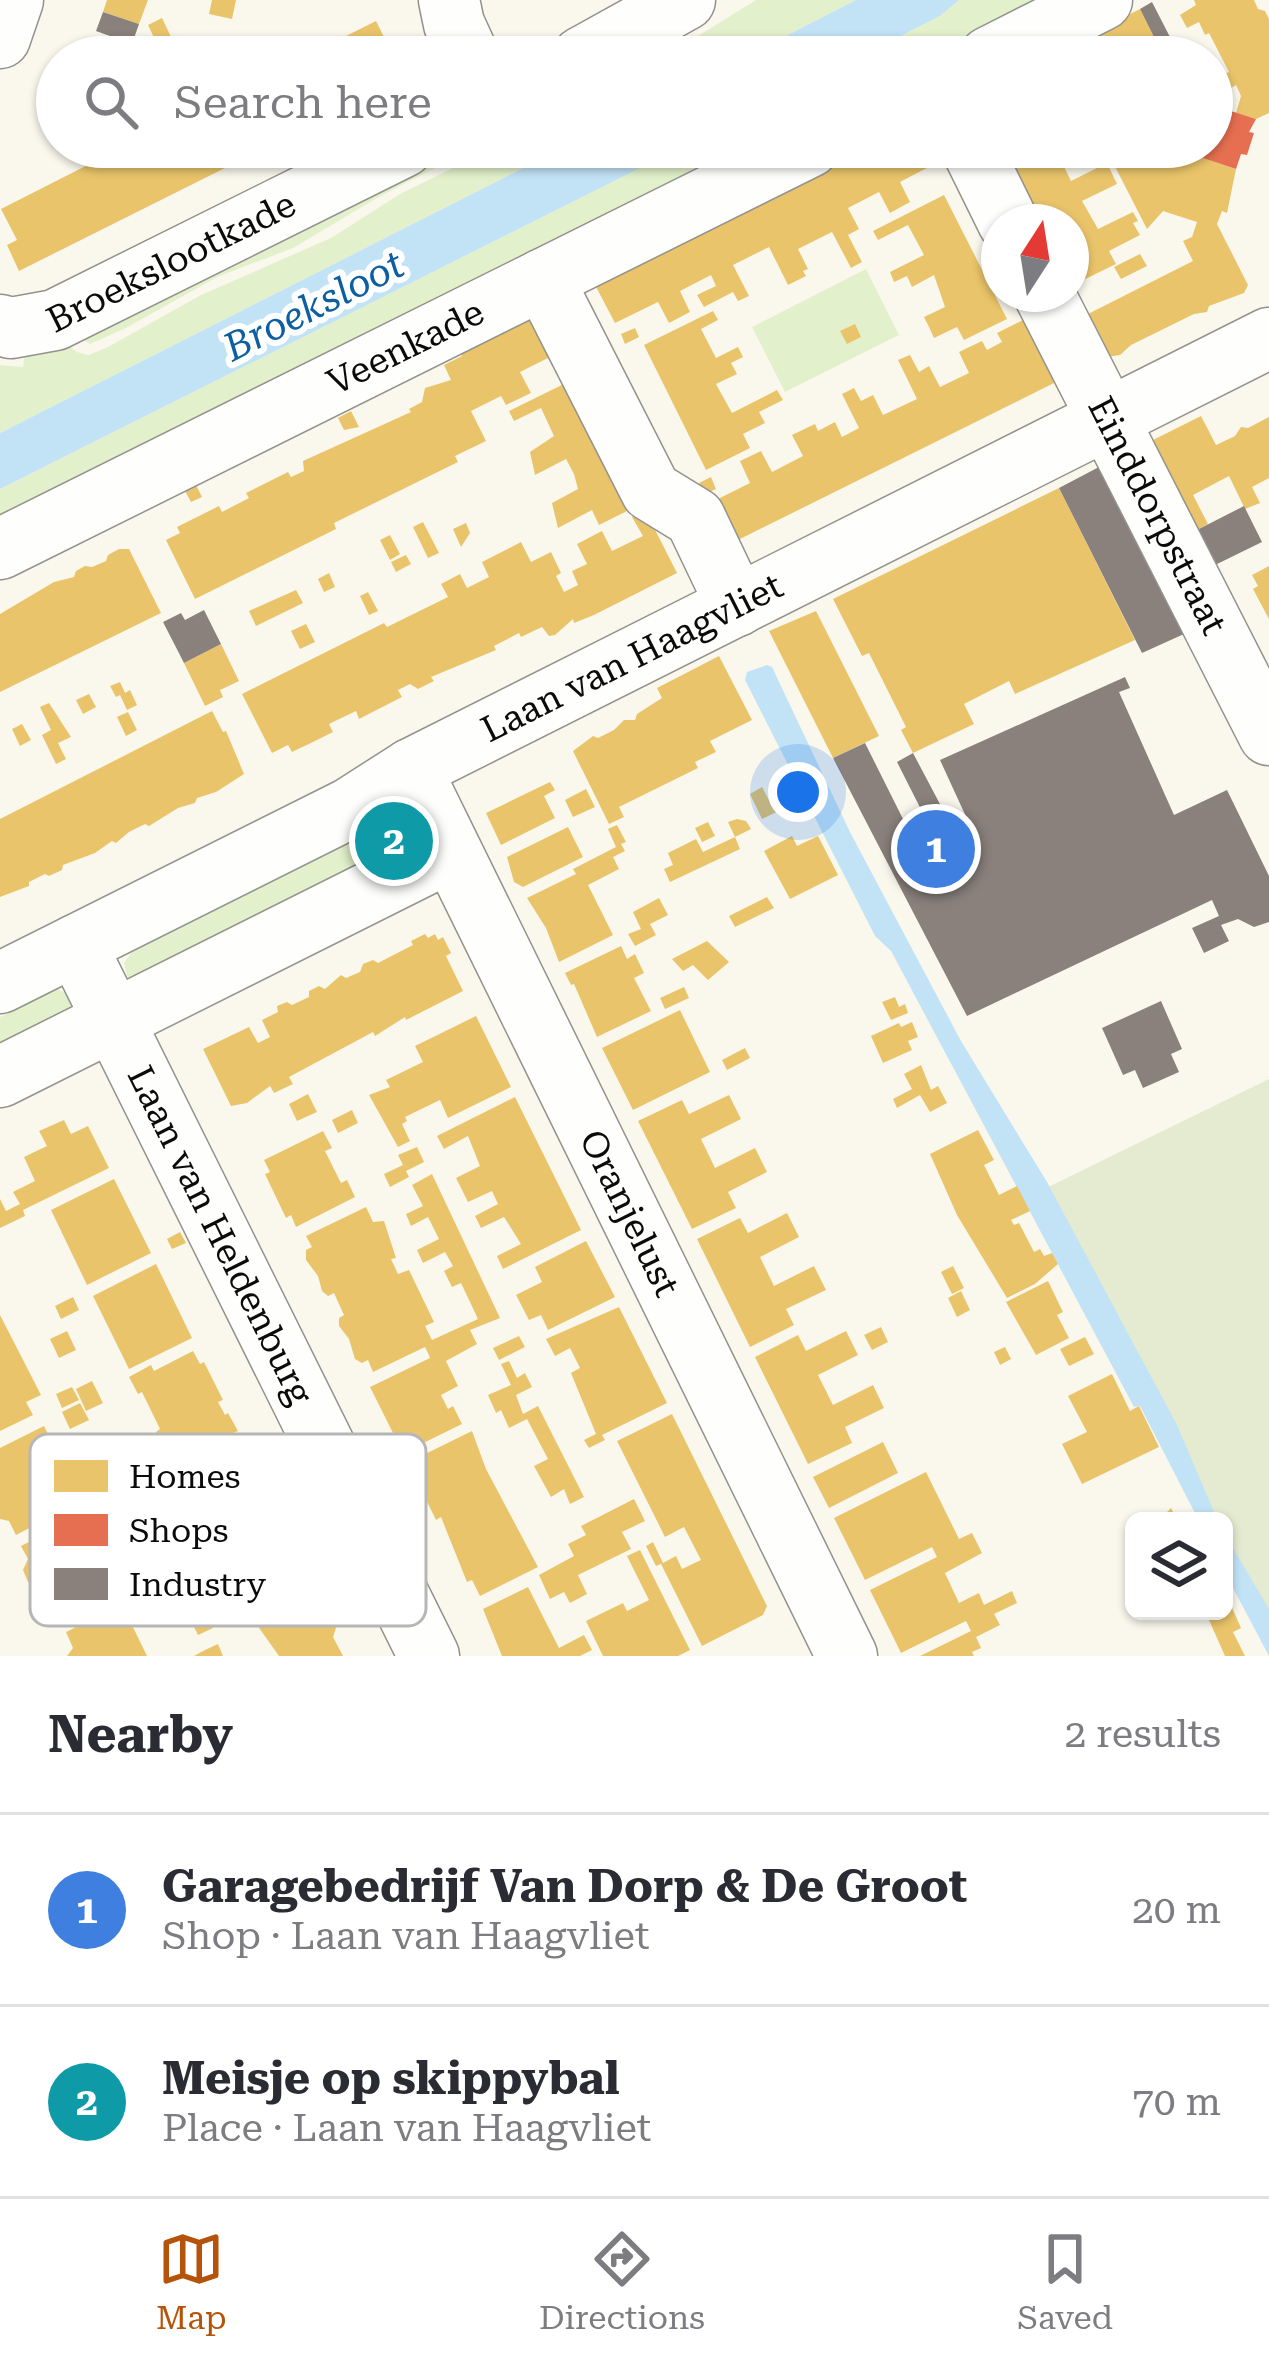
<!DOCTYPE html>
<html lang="en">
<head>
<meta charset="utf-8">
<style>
	:root { --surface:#fff; --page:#f7f7f7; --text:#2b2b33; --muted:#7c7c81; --line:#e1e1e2; --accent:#b45309 }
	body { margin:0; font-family:"Roboto Serif",serif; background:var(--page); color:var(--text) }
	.controls { position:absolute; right:36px; bottom:36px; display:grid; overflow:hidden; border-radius:18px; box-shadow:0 3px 9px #0004 }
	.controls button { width:108px; height:108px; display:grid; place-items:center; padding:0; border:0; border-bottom:3px solid var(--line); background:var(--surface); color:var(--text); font:60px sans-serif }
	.compass { position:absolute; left:981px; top:204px; width:108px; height:108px; border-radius:50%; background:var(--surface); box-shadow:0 3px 9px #0004; rotate:12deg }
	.you { position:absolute; left:798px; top:792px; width:42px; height:42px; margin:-30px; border:9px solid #fff; border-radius:50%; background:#1a73e8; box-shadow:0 0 0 18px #1a73e833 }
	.badge { display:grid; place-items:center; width:78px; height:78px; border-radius:50%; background:var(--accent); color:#fff; font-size:39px; font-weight:700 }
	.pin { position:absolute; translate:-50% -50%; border:6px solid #fff; box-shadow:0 3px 12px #0006 }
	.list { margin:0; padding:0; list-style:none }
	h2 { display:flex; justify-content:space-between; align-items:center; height:156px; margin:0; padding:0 48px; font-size:51px }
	h2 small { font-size:39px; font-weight:400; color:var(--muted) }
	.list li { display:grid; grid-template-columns:78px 1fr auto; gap:36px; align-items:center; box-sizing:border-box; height:192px; padding:0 48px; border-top:3px solid var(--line) }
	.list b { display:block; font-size:45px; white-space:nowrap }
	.list p { margin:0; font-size:39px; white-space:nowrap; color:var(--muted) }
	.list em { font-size:39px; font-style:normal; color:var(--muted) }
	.icon { flex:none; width:66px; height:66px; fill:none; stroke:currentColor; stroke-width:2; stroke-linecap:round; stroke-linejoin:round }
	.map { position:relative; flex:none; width:1269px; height:1656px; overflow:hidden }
	.search { position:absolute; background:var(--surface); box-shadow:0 3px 9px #0004; left:36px; right:36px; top:36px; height:132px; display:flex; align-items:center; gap:30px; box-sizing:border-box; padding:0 42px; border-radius:66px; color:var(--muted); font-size:45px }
	.sheet { height:540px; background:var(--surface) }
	nav { display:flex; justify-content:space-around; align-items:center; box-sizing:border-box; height:168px; border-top:3px solid var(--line); background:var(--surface); font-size:33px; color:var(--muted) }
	nav a { display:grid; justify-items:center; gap:6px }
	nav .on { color:var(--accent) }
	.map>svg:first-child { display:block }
</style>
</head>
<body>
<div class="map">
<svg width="1269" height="1656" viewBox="0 0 1269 1656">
	<rect width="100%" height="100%" fill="#faf8ed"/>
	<g fill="#e2f1cb">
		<path d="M756,0H856L745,57H664Z"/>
		<path d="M959,0H1048L934,57H859L940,16Z"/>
		<path d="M496,147H565L0,433V365L23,367L25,351L65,343L77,352L89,355L108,347L201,295L331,238L400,194Z"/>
		<path d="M682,147H753L0,523V489Z"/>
		<path d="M462,149L464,153L377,198L293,248L217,277L126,328L90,344L78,336L87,335Z"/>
		<path d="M866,269L899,335L785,392L752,327Z"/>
		<path d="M391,822L402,826L409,835L407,849L137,982L127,976L124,963L131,953Z"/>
		<path d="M57,989L66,993L72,1009L0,1062V1017Z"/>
	</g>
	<path fill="#e5ebd0" d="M1269,1079V1640L1224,1551V1521H1209L1042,1190Z"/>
	<g fill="#c2e3f6">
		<path d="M856,0H959L940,16L859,57H745Z"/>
		<path d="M565,147H682L0,489V433Z"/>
		<path d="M767,665L772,667L850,832L961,1041L1047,1182L1177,1425L1218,1521H1199L1140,1406L1134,1407L891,951L875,936L745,680L747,672Z"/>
		<path d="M1224,1533L1269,1609V1656L1224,1571Z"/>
	</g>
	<g fill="#e9c46a">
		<path d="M107,0H148L139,24L103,12Z"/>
		<path d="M212,0H236L232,19L209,14Z"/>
		<path d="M1194,0H1254L1258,9L1265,11L1269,19V113L1256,119L1236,113L1241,96L1236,85L1231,88L1224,74L1229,72L1209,33L1205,35L1199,22L1187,28L1180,15L1196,5Z"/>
		<path d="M1140,9L1157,43L1173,36L1177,44L1174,54L1169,57H1045Z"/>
		<path d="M162,18L171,37L157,44L148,25Z"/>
		<path d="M376,21L394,57H304Z"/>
		<path d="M123,147H267L19,271L7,245L17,240L1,209Z"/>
		<path d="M866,147H938L944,159L900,182L910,202L890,213L879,192L848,208L859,229L848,235L862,262L851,268L832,232L798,249L808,269L803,271L806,276L788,285L769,247L733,265L749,296L738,301L733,292L704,307L697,295L716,286L711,275L680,291L690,312L669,323L658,302L615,323L594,283Z"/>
		<path d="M1038,147H1063L1056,150L1071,181L1107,163L1117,184L1082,201L1098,229L1133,212L1138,221L1133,223L1140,235L1109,251L1116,264L1071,286V222H1040L1009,162Z"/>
		<path d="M1105,147H1171L1236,169L1227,213L1222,211L1217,224L1248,285L1244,293L1209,306L1207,312L1194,314L1131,345L1120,355L1107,357L1086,315L1193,261L1183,241L1192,237L1197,222L1163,211L1147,229Z"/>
		<path d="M944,195L1007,319L964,340L957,327L934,338L929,327L924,317L945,307L934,275L912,287L907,276L894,282L890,272L924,255L908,225L878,240L873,231Z"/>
		<path d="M1140,254L1147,266L1121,279L1114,267Z"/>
		<path d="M542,308L564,350L520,372L531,393L506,405L501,396L471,411L486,441L455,456L458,462L334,523L336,529L195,599L166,540L180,533L177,527L219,506L222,512L249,498L246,493L288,472L291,477L304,471L303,461L411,412L409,409L422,402L425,388L451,380L444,365L462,356L459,349Z"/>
		<path d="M713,311L718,320L701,329L716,358L738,347L743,357L731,363L737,374L716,384L732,413L777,390L783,400L759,412L765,423L743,434L750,448L706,470L644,345Z"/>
		<path d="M1025,319L1056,382L726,546L706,505L750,483L740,461L761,451L772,472L803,456L792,435L815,424L818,431L835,422L842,437L859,428L842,394L854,388L861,401L873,395L883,415L917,399L898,360L910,355L919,372L929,366L940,387L969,373L959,352L982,341L987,350L1002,342L997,333Z"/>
		<path d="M855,324L861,337L847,344L840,331Z"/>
		<path d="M635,328L639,337L625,344L621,334Z"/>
		<path d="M578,377L641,504L599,525L592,510L558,528L552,503L578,489L574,474L566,459L535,475L530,452L554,436L541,408L514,421L509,411Z"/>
		<path d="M351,411L359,427L344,430L338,418Z"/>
		<path d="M1201,416L1216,445L1235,436L1241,427L1248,428L1269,417V478L1252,487L1260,503L1245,509L1229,476L1193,495L1208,524L1195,531L1151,441Z"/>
		<path d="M711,477L716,489L705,494L699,483Z"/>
		<path d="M195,483L202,497L191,502L184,489Z"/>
		<path d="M1059,488L1135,640L1015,694L1009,681L964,704L974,724L913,753L901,730L906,727L869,653L862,656L833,599Z"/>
		<path d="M645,510L677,573L594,615L574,623L573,619L555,635L549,636L542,627L521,637L519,633L494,646L496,650L431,677L434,681L418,689L410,684L398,690L402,697L359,719L356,711L329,724L333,732L313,742L292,752L288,745L272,753L242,694L384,623L387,627L448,597L441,584L460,574L467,588L489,577L482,562L521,542L531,562L551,552L561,573L556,576L564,592L578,585L572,571L587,564L577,544L602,531L612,551L643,536L632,517Z"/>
		<path d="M423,522L439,553L428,558L413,527Z"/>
		<path d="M466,523L470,533L461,547L453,529Z"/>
		<path d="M390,535L400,554L390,560L380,540Z"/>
		<path d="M119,549H129L161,613L0,692V614L54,582L74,577L76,571L85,566L92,567L106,561L108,555Z"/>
		<path d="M406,555L411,564L396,572L391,562Z"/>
		<path d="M1269,566V619L1253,589L1258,586L1252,575Z"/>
		<path d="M329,573L335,587L324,592L318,579Z"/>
		<path d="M296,590L303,603L256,626L249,611Z"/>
		<path d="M368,592L378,611L369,615L360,596Z"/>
		<path d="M816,611L879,736L833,758L769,631Z"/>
		<path d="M306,624L315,642L300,649L291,631Z"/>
		<path d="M221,644L239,681L220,690L223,697L205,706L184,663Z"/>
		<path d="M719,656L752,720L710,741L716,752L695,762L698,768L619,807L624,817L609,824L573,751L593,736L598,738L614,730L624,720H635L637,714L662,698L657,688Z"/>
		<path d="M120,682L125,693L130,690L137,705L127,710L120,695L116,697L110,686Z"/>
		<path d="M89,694L96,707L83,714L76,700Z"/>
		<path d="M49,703L71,737L58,743L66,759L56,764L42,735L51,730L40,707Z"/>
		<path d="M212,711L223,732L226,731L244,774L216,792L197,798L195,803L178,808L149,826L145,824L129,832L116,843L112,841L95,853L63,865L62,870L49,876L45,874L29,882V886L0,897V819Z"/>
		<path d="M128,712L137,730L126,736L117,717Z"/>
		<path d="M22,724L31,740L20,746L12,729Z"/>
		<path d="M550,782L555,790L544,796L555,818L501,845L486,813Z"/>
		<path d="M762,787L771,804L784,797L789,806L762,819L750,794Z"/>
		<path d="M586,789L595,807L573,817L565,800Z"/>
		<path d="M737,819L746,821L751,829L735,837L728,822Z"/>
		<path d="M708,822L715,836L702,842L695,828Z"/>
		<path d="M617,825L626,842L621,844L625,851L613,857L619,869L588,885L613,935L559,962L546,928L527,898L576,874L573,869L616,847L608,829Z"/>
		<path d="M568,827L583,857L523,887L514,882L507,857Z"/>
		<path d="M792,836L797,846L818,836L838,875L790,899L764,851Z"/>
		<path d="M735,837L740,849L670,882L664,869L673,865L668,853L696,839L703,852Z"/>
		<path d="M767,897L774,908L735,927L729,916Z"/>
		<path d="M659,898L668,915L650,924L656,935L635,946L628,934L641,929L633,912Z"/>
		<path d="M425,934L428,938L435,934L438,940L443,937L451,953L446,956L463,991L406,1020L405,1017L375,1036L373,1032L289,1077L293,1084L274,1093L270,1086L247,1103L231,1106L203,1049L249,1027L258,1043L270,1037L262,1020L278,1012L277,1006L287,1002L292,1005L309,997V991L319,986L325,989L341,975L346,978L360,972L363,964L373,960L378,963L413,945L411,941Z"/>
		<path d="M707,941L729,962L708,980L693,965L683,971L672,959Z"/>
		<path d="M621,946L627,959L635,954L644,973L634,978L651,1011L597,1037L574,984L571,985L565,973Z"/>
		<path d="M684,987L689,998L665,1009L660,998Z"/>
		<path d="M895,997L899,1007L905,1004L908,1013L891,1020L882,1002Z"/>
		<path d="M680,1010L710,1072L633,1110L602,1048Z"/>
		<path d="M476,1016L511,1087L448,1118L440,1100L405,1117L407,1121L402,1124L410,1141L398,1147L369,1095L390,1087L386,1080L423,1062L415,1046Z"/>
		<path d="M912,1022L918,1037L908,1041L912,1050L883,1063L871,1036L899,1023L901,1027Z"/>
		<path d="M745,1048L750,1058L727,1070L722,1060Z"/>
		<path d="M921,1065L931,1090L938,1086L947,1103L930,1112L920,1095L897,1108L893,1099L912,1089L904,1074Z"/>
		<path d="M308,1094L317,1112L297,1121L289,1104Z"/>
		<path d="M729,1095L741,1119L701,1139L715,1168L755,1148L767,1172L728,1192L736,1208L692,1229L638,1121L682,1100L689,1114Z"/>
		<path d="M515,1097L581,1230L503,1269L497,1256L521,1244L504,1217L481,1228L475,1216L498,1204L492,1191L468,1202L456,1178L480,1166L468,1136L444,1149L437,1136Z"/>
		<path d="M352,1110L358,1123L338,1133L332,1120Z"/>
		<path d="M64,1120L71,1134L88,1126L109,1168L23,1210L25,1216L0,1228V1199L6,1211L20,1204L13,1192L35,1181L24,1157L47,1146L39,1131Z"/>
		<path d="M978,1130L994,1160L984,1165L999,1195L1017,1186L1030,1211L1011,1220L1014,1225L1019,1223L1034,1252L1040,1249L1044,1256L1052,1253L1058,1264L1035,1284L1007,1298L957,1215L930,1154Z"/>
		<path d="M323,1131L332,1148L325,1151L341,1183L347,1180L355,1197L296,1227L291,1215L286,1218L265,1174L270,1172L264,1160Z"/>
		<path d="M417,1147L424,1162L406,1171L409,1177L390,1187L384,1174L403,1165L398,1155Z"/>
		<path d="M432,1174L500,1318L470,1330L477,1344L446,1361L458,1386L441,1395L448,1409L453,1406L462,1424L403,1453L370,1387L430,1358L428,1353L425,1347L373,1372L368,1360L362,1363L355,1359L349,1339L339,1326V1318L344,1315L334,1293L328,1296L322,1291L318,1276L306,1260V1250L312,1247L306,1236L366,1207L373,1222L384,1221L396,1258L391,1259L398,1274L409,1270L434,1322L425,1326L432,1340L478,1319L461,1283L452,1287L444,1271L453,1266L445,1252L423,1263L417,1250L439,1239L428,1217L411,1226L406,1214L423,1206L412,1185Z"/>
		<path d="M114,1179L151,1253L87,1285L51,1210Z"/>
		<path d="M787,1213L799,1237L760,1257L774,1286L814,1266L826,1290L786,1309L794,1325L750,1347L697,1239L740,1218L748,1233Z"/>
		<path d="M180,1232L186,1243L172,1249L167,1239Z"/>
		<path d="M586,1241L615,1297L548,1330L541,1315L529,1320L516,1295L542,1282L535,1267Z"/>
		<path d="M156,1264L192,1338L129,1369L93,1296Z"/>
		<path d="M953,1266L964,1288L952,1294L941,1272Z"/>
		<path d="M1048,1281L1063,1312L1057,1315L1069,1338L1036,1355L1006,1302Z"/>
		<path d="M961,1291L970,1310L957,1317L948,1298Z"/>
		<path d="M73,1297L79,1310L61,1319L55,1306Z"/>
		<path d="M619,1307L667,1403L602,1435L605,1440L589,1448L584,1440L596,1434L571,1373L580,1368L570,1348L555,1356L546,1339Z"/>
		<path d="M0,1315L41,1395L26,1402L33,1415L0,1431Z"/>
		<path d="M881,1327L888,1342L872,1350L864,1335Z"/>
		<path d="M67,1331L76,1350L59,1358L50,1339Z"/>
		<path d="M846,1331L858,1355L818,1375L833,1405L873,1385L884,1408L845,1427L852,1443L808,1464L755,1357L798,1335L806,1351Z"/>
		<path d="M519,1336L525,1347L499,1360L493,1348Z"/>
		<path d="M1085,1337L1094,1354L1069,1366L1060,1349Z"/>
		<path d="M1005,1347L1011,1359L1000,1365L994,1352Z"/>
		<path d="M193,1351L200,1364L204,1362L223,1400L218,1402L225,1415L228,1413L238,1431L233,1433L245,1458L250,1455L258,1473L254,1475L260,1488L265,1486L284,1526L280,1528L285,1539L223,1570L217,1557L222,1554L213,1536L198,1543L182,1511L197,1504L189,1485L183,1488L171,1463L176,1460L167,1443L162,1445L156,1432L160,1429L142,1392L138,1394L129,1377L151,1365L154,1371Z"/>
		<path d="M509,1361L517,1378L525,1373L532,1387L516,1395L523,1414L538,1406L584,1497L570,1504L564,1489L551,1497L534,1466L548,1459L527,1419L509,1428L501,1410L496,1413L488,1395L511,1385L501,1364Z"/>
		<path d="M1112,1374L1130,1411L1139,1406L1159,1447L1082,1484L1062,1444L1087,1432L1068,1396Z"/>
		<path d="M92,1381L103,1403L86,1411L76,1389Z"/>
		<path d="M72,1387L79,1400L62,1408L56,1394Z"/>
		<path d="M80,1403L89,1420L70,1429L62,1412Z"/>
		<path d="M672,1414L767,1606L763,1615L702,1646L661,1564L676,1556L682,1569L701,1560L684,1527L665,1537L617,1441Z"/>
		<path d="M44,1426L74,1486L82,1481L86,1488L116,1473L129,1498L107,1509L102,1498L75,1511L72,1506L16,1535L9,1521L0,1519V1448Z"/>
		<path d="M472,1431L486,1469L538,1567L480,1596L472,1580L467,1582L441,1517L436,1520L414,1475L419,1472L413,1460Z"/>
		<path d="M883,1442L898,1473L829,1508L813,1477Z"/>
		<path d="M926,1472L959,1539L972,1533L982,1553L945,1573L959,1603L979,1593L984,1605L1012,1591L1017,1603L994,1614L1000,1625L976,1637L981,1648L972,1652L974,1656H920L971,1631L966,1621L901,1653L870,1590L937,1557L932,1547L865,1580L834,1518Z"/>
		<path d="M634,1499L645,1521L622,1532L631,1549L578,1575L587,1594L570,1603L564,1592L550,1599L539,1575L574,1556L568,1544L586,1535L581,1526Z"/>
		<path d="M1171,1508L1178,1521H1152L1164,1515Z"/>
		<path d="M88,1512L125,1588L59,1620L52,1607L40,1606L35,1594L38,1584L28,1582L23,1570L28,1559L21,1546Z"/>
		<path d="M653,1542L663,1563L656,1566L646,1546Z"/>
		<path d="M640,1550L690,1650L678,1656H603L586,1621L623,1603L627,1611L649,1600L627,1556Z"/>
		<path d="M291,1551L309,1574L305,1579L308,1585H315L321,1597L317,1604L320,1611L333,1618L336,1628L333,1637L343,1656H279L247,1611L235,1578Z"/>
		<path d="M528,1587L559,1648L584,1635L592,1650L580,1656H502L483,1609Z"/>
		<path d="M1228,1599L1241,1628L1233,1632L1245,1656H1225L1205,1611H1224V1601Z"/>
		<path d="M128,1602L136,1618L130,1621L147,1656H67L73,1648L66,1632Z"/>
		<path d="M208,1615L213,1628L198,1635L192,1623Z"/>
		<path d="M218,1644L223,1656H194L205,1650Z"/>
	</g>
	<path fill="#e76f51" d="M1212,105L1256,119L1249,132L1254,133L1247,155L1241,154L1236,169L1173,148L1212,147Z"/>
	<g fill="#8a817c">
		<path d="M1152,2L1170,37L1157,43L1140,9Z"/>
		<path d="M103,12L139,24L132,44L96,31Z"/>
		<path d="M1099,467L1184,634L1142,653L1059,488Z"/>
		<path d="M1244,506L1262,542L1213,566L1195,531Z"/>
		<path d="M204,610L221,644L184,663L163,622L181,613L185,620Z"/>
		<path d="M1125,677L1130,688L1119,692L1174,815L1227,790L1269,876V922L1254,927L1238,919L1221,925L1229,941L1204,953L1192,928L1219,916L1212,900L967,1016L833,758L865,743L917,847L935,837L897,762L913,753L960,842L974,834L940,760Z"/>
		<path d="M1161,1001L1182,1049L1171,1054L1179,1072L1143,1088L1135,1070L1123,1075L1102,1028Z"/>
	</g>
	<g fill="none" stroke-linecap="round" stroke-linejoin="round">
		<defs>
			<g id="minor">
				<path d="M449,0L454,24L469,57"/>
				<path d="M0,38L13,0"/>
				<path d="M582,57L685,0"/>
				<path d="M989,57L1102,0"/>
				<path d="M971,147L1008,222"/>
				<path d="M543,279L651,491L695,518L737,606"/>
				<path id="s1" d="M1044,294L1269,735"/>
				<path id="s2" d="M0,325L11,328L55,320L403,147"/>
				<path id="s3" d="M0,549L809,147"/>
				<path id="s4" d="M411,769L847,1656"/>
				<path id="s5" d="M76,945L429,1656"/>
				<path id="s6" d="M0,983L350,808L411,769L1269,338"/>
				<path d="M0,1077L450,852"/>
			</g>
		</defs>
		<use href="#minor" stroke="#93928d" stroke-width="63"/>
		<use href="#minor" stroke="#fefefc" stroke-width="60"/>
	</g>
	<g text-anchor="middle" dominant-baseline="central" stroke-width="12" stroke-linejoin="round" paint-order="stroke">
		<g font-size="36" fill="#0b0b0b" stroke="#fff">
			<text stroke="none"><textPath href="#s2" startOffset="186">Broekslootkade</textPath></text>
			<text stroke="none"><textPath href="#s3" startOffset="453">Veenkade</textPath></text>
			<text stroke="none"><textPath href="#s1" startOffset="249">Einddorpstraat</textPath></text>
			<text stroke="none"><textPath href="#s6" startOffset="711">Laan van Haagvliet</textPath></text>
			<text stroke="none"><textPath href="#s4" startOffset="495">Oranjelust</textPath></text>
			<text stroke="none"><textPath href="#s5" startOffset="324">Laan van Heldenburg</textPath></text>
		</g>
		<g font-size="39" font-style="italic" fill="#0e5fa2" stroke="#fff">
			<text transform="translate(314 306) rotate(-27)">Broeksloot</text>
		</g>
	</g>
	<rect x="30" y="1434" width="396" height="192" rx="18" fill="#fff" stroke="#b6b6b6" stroke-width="3"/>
	<rect x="54" y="1460" width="54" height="32" fill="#e9c46a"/>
	<rect x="54" y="1514" width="54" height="32" fill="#e76f51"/>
	<rect x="54" y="1568" width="54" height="32" fill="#8a817c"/>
	<g font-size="33" fill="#0b0b0b">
		<text x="129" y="1488">Homes</text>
		<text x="129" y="1542">Shops</text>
		<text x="129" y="1596">Industry</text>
	</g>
</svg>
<div class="controls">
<button><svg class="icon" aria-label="layers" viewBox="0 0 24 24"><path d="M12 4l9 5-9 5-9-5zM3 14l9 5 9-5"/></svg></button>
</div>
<svg class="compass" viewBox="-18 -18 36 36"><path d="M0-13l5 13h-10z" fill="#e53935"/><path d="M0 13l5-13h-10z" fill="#7c7c81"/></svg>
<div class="you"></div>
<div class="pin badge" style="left:936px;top:849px;background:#3f7fe0">1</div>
<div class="pin badge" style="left:394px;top:841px;background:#0f9aa8">2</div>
<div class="search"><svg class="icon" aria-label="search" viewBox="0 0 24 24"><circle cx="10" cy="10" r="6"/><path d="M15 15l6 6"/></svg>Search here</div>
</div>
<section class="sheet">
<h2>Nearby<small>2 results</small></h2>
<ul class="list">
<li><span class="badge" style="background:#3f7fe0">1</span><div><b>Garagebedrijf Van Dorp &amp; De Groot</b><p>Shop · Laan van Haagvliet</p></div><em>20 m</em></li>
<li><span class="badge" style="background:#0f9aa8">2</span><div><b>Meisje op skippybal</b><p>Place · Laan van Haagvliet</p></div><em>70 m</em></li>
</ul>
</section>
<nav>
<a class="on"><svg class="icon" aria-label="map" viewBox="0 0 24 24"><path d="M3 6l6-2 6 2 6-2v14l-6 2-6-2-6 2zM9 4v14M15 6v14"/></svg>Map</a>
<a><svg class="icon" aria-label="directions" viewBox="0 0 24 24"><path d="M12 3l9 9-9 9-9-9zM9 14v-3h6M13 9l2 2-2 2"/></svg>Directions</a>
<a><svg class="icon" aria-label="saved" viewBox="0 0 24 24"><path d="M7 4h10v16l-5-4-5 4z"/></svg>Saved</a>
</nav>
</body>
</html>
